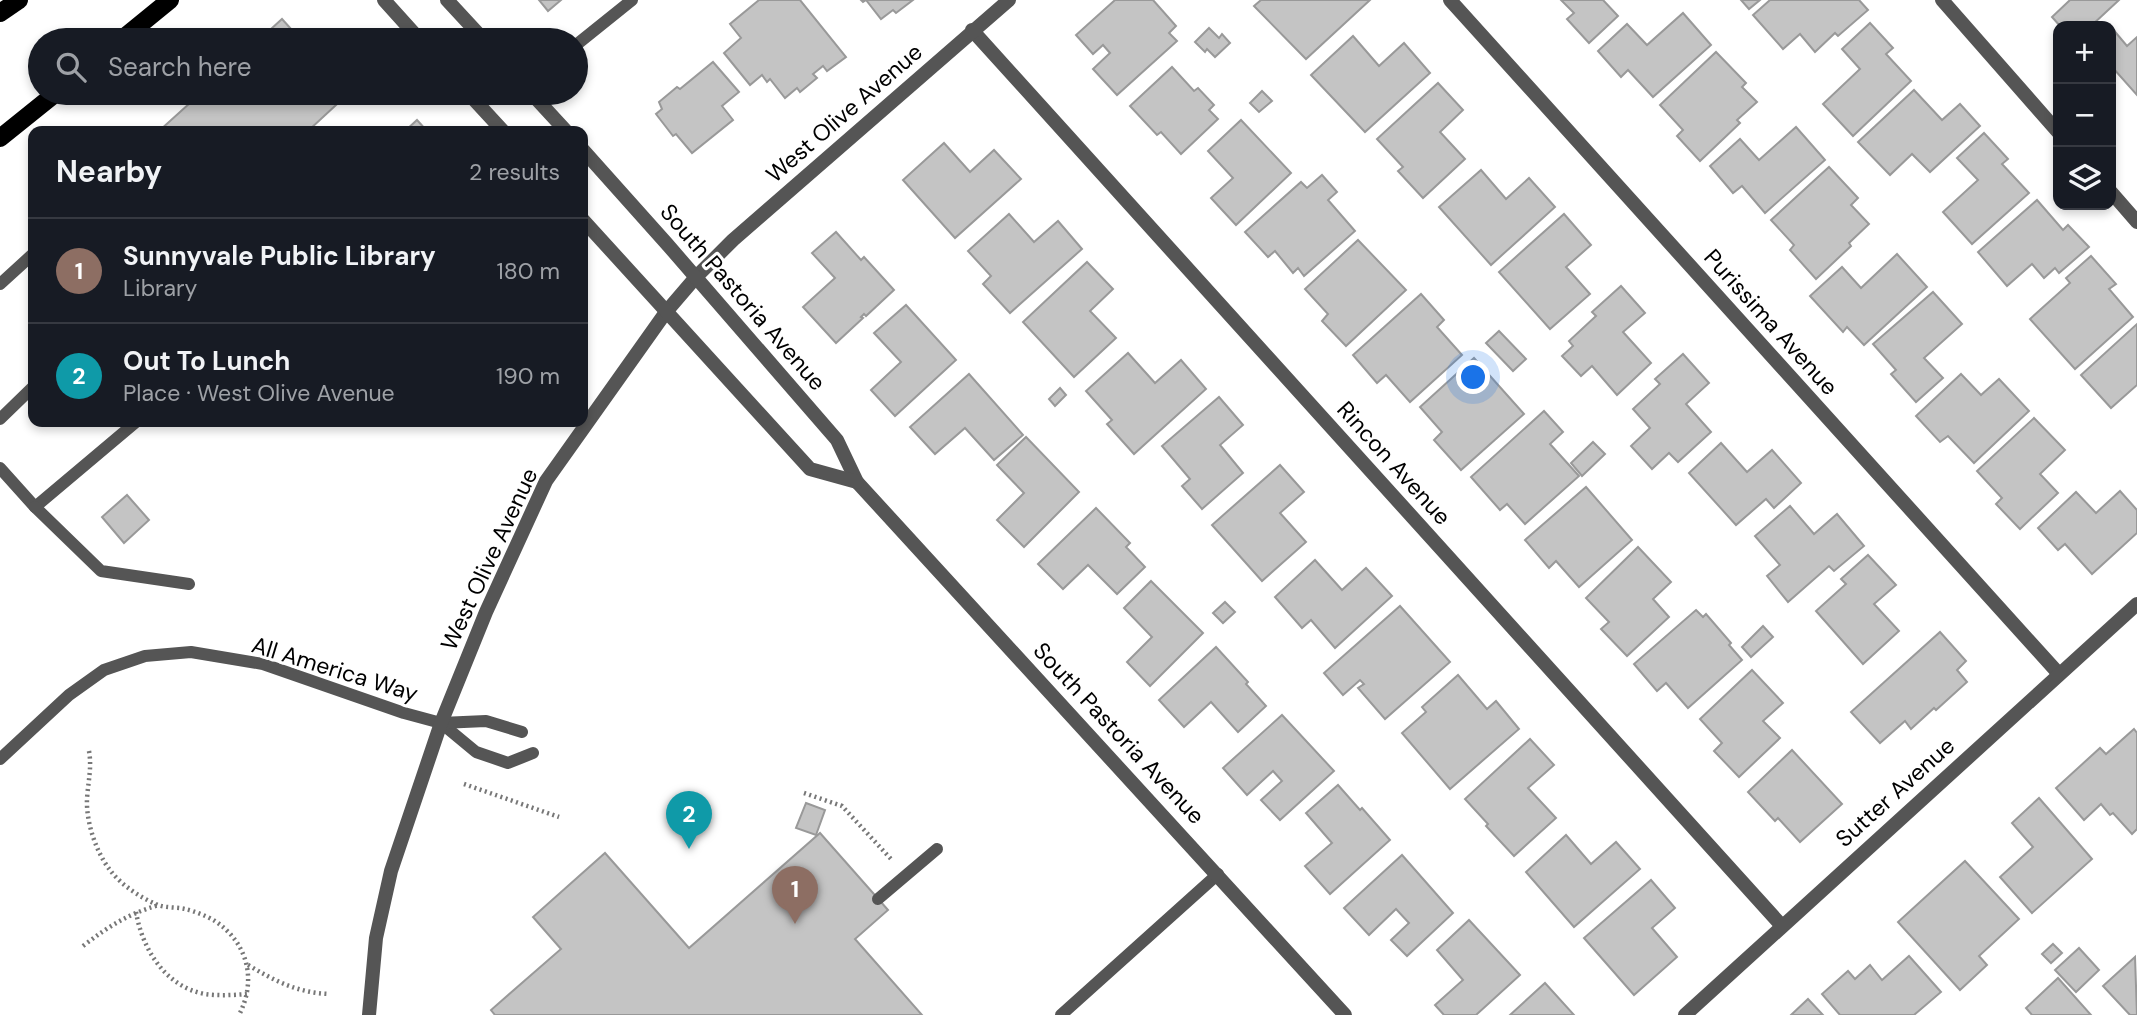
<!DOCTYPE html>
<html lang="en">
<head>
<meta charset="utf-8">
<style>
	:root { --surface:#171b24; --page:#20242c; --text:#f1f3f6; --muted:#9ea1a6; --line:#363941; --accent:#858687 }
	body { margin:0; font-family:"DM Sans",sans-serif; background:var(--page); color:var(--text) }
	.controls { position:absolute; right:21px; top:21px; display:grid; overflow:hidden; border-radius:14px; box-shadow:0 4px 10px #0003 }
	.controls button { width:63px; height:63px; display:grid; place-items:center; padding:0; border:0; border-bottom:2px solid var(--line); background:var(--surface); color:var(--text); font:35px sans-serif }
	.you { position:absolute; left:1474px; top:378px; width:24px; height:24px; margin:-18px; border:5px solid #fff; border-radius:50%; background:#1a73e8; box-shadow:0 0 0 10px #1a73e833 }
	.badge { display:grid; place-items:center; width:46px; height:46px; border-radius:50%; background:var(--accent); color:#fff; font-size:23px; font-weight:700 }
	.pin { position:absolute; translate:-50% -58px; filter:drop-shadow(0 2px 4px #0008) }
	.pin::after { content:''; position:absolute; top:37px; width:24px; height:21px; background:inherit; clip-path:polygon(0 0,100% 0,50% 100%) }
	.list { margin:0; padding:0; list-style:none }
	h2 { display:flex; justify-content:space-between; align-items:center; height:91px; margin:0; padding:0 28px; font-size:30px }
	h2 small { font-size:23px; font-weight:400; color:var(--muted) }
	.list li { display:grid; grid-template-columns:46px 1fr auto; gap:21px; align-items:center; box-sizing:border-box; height:105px; padding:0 28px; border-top:2px solid var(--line) }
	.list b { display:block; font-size:26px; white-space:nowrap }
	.list p { margin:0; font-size:23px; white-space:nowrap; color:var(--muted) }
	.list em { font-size:23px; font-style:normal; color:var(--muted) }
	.icon { flex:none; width:38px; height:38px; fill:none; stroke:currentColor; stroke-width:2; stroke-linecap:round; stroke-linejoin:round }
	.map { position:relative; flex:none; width:2137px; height:1015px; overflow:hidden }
	.search { position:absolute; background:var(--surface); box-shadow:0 4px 10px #0003; left:28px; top:28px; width:560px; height:77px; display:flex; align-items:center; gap:18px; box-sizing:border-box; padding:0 24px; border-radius:38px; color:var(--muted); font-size:26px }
	.panel { position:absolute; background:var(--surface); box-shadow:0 4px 10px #0003; left:28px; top:126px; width:560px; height:301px; border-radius:14px }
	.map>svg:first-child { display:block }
</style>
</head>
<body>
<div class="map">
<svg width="2137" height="1015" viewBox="0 0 2137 1015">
	<rect width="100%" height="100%" fill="#fff"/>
	<g fill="#c4c4c4" stroke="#999" stroke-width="2">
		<path d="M539,0H561L548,11Z"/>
		<path d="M759,0H800L846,57L827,71L823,66L813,74L817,78L800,92L797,88L785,98L770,79L767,82L762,75L750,85L724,53L741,38L730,24Z"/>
		<path d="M861,0H913L896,13L893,10L881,19L866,0L863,2Z"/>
		<path d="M1115,0H1153L1176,26L1169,33L1177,41L1117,95L1093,69L1110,53L1103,45L1093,54L1076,35Z"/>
		<path d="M1261,0H1370L1306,59L1254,6Z"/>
		<path d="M1561,0H1603L1618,16L1589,43L1567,19L1574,13Z"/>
		<path d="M1741,0H1760L1749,9Z"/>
		<path d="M1770,0H1859L1868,10L1838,36L1835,33L1815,52L1800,34L1783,49L1753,15Z"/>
		<path d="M2070,0H2119L2091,26H2060L2052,17Z"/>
		<path d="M1683,13L1711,45L1653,97L1628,70L1621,77L1598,51L1627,24L1647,45Z"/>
		<path d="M282,19L301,40H259Z"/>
		<path d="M1870,23L1893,48L1886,54L1911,81L1853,136L1823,104L1860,69L1842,49Z"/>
		<path d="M2111,27L2127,46L2137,37V95L2113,68L2111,70Z"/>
		<path d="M1209,28L1219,38L1222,34L1230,43L1215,57L1207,49L1205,52L1195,42Z"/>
		<path d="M1353,36L1379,66L1404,43L1430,73L1365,132L1311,75Z"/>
		<path d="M1716,52L1746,83L1742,87L1757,102L1737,120L1740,123L1700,161L1677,136L1683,130L1660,105Z"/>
		<path d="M713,62L739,92L722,106L733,120L692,153L676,134L673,136L656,114L662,109L659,102L677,87L680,89Z"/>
		<path d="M1172,67L1194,91L1198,88L1214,105L1209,110L1218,119L1181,154L1161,132L1157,135L1130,106Z"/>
		<path d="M1438,83L1463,110L1440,132L1465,159L1423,198L1398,171L1403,167L1377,139Z"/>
		<path d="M1914,90L1942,120L1960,104L1980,126L1930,172L1912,154L1890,175L1858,142Z"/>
		<path d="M1262,91L1272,101L1259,112L1250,103Z"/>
		<path d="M201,93H349L309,130L311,131H159Z"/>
		<path d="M417,120L427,131H405Z"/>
		<path d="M1241,120L1291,173L1236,225L1211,198L1233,178L1208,151Z"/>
		<path d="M1796,127L1825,160L1765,213L1742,186L1733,193L1710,166L1740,139L1759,160Z"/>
		<path d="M1984,133L2008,159L2002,164L2029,193L1972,244L1943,212L1978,180L1957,158Z"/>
		<path d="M944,143L970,172L994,150L1021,179L955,238L903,180Z"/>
		<path d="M1829,167L1858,198L1851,205L1869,224L1849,243L1851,246L1816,279L1790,250L1794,245L1771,220Z"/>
		<path d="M1481,170L1506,199L1529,178L1555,207L1491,265L1439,207Z"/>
		<path d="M1322,175L1337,192L1328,200L1355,231L1304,276L1298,268L1293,273L1275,251L1268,257L1245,232L1301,182L1307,188Z"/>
		<path d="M2037,200L2063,230L2068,225L2089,247L2059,273L2055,268L2044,278L2032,264L2007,286L1978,252Z"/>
		<path d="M1009,214L1034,242L1058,221L1082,249L1010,313L983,284L991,276L968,251Z"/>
		<path d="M1564,214L1591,245L1566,267L1590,294L1550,329L1499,272Z"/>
		<path d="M836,232L861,260L864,257L894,290L866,316L864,314L861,317L863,318L836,343L803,307L835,278L812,253Z"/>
		<path d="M1358,240L1406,290L1346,346L1322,321L1328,314L1305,289Z"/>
		<path d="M1897,254L1927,287L1864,345L1847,327L1843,332L1810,296L1842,267L1861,288Z"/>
		<path d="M2091,256L2116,284L2109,289L2133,317L2075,369L2030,319L2070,283L2066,278Z"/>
		<path d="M1087,262L1113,289L1090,311L1116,338L1074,377L1023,322Z"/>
		<path d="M1621,286L1645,313L1623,332L1651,363L1617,395L1592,366L1581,376L1562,356L1573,346L1569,341L1596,316L1592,312Z"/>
		<path d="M1933,292L1962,324L1924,358L1943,378L1916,402L1891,374L1896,370L1873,344Z"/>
		<path d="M1421,294L1444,320L1437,327L1462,355L1410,402L1386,375L1377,383L1353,355Z"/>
		<path d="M906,305L956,360L895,416L871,390L901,362L874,333Z"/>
		<path d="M2137,324V385L2111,408L2081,375Z"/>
		<path d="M1499,331L1526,359L1513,371L1486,343Z"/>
		<path d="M1128,353L1155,383L1181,360L1206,389L1134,454L1107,424L1112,420L1086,391Z"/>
		<path d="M1683,354L1709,383L1686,404L1711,432L1678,462L1669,453L1652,469L1631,446L1650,428L1633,409L1660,384L1655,379Z"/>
		<path d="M1474,358L1524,414L1461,470L1434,440L1442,432L1420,407Z"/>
		<path d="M969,374L1023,435L994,460L965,428L935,454L910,427Z"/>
		<path d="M1961,374L1981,395L1999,379L2029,411L1974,463L1948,436L1940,442L1916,416Z"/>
		<path d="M1060,388L1066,395L1055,406L1049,399Z"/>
		<path d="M1219,397L1243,425L1220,445L1243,473L1202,509L1182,486L1190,479L1162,446Z"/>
		<path d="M1544,411L1563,432L1550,444L1579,476L1525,524L1507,504L1500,510L1471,477Z"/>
		<path d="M2034,418L2065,450L2040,474L2058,493L2020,529L1996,504L2002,498L1977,471Z"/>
		<path d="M1026,437L1079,492L1024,547L997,520L1024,493L997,465Z"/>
		<path d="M1593,442L1605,454L1582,476L1571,463Z"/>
		<path d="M1721,443L1747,472L1772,450L1801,483L1774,508L1766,499L1736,525L1689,473Z"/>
		<path d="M1280,465L1304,492L1280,513L1306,542L1262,581L1212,525Z"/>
		<path d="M1586,487L1632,540L1579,587L1556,561L1549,568L1525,540Z"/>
		<path d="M2120,491L2137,510V533L2092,574L2065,544L2058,550L2038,528L2076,492L2096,513Z"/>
		<path d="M127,495L149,520L124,543L102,517Z"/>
		<path d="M1790,506L1814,534L1837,514L1864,546L1834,571L1829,566L1788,602L1767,576L1780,565L1755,536Z"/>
		<path d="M1096,508L1130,543L1126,547L1145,567L1117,594L1088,565L1063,589L1038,564Z"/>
		<path d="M1638,547L1671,582L1653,599L1669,617L1627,656L1601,629L1609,622L1586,598Z"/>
		<path d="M1868,555L1896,585L1874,604L1899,631L1863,664L1816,611L1846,584L1841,579Z"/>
		<path d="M1315,560L1342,590L1366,568L1392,596L1335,648L1311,620L1302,628L1275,597Z"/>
		<path d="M1151,581L1203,633L1150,686L1127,662L1152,637L1124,608Z"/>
		<path d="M1225,602L1235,612L1223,623L1213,613Z"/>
		<path d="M1400,606L1450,662L1385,719L1358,688L1364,684L1360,680L1343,695L1324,673Z"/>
		<path d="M1696,610L1703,617L1706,614L1731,643L1729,645L1742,660L1688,708L1666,683L1657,691L1634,664Z"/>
		<path d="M1763,626L1773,637L1751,657L1742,647Z"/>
		<path d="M1940,632L1966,661L1957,670L1967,682L1936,710L1934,708L1911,729L1905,721L1880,743L1851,712Z"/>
		<path d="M1216,647L1248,682L1246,684L1266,706L1238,732L1211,702L1184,727L1159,700Z"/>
		<path d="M1752,670L1783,703L1763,721L1780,738L1739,777L1714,751L1722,743L1700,719Z"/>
		<path d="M1458,675L1487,709L1496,701L1519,729L1450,789L1402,733L1426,712L1422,707Z"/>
		<path d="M1282,715L1334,771L1280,820L1261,800L1282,781L1273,771L1247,795L1223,768Z"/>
		<path d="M2134,729L2137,733V829L2132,834L2113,813L2110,815L2101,804L2084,820L2056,788L2100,748L2106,754Z"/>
		<path d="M1530,739L1554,765L1528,788L1556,818L1514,856L1486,826L1488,824L1465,799Z"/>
		<path d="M1792,750L1842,804L1800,842L1778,818L1775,821L1748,792Z"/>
		<path d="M1338,785L1360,810L1362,808L1390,840L1330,894L1305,866L1332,843L1306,813Z"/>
		<path d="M2039,798L2092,859L2032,913L2000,877L2033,847L2012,823Z"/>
		<path d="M806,803L825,810L816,835L796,828Z"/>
		<path d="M820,833L888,910L855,939L922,1015H495L491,1010L561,949L533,917L605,853L689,948Z"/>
		<path d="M1566,835L1591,864L1616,842L1640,869L1574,927L1526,872Z"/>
		<path d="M1402,855L1453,913L1407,956L1391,940L1409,923L1396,909L1369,935L1344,908Z"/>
		<path d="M1965,861L2019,919L1979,956L1987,965L1960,990L1898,922Z"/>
		<path d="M1651,880L1675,908L1652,928L1677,957L1634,995L1584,938Z"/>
		<path d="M1469,920L1520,975L1476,1015H1444L1435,1005L1463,980L1437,950Z"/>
		<path d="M2053,944L2062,953L2051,963L2042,954Z"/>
		<path d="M2079,948L2099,970L2076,992L2055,970Z"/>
		<path d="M1909,956L1941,992L1914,1015H1840L1822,994L1848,971L1855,979L1870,965L1882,980Z"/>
		<path d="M2135,957L2137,1015H2130L2103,986Z"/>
		<path d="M2058,978L2091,1015H2032L2026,1008Z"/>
		<path d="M1545,983L1574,1015H1510Z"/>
		<path d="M1808,999L1823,1015H1791Z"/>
	</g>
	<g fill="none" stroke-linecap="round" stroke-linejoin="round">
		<g stroke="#777" stroke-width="4.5" stroke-dasharray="2 3.5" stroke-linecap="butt">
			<path d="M89,751C92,768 88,782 87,799C86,822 96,852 110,870C121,885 141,898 158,905C166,908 176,907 185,909C194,911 207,916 215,921C248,943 257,980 239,1015"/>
			<path d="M464,784L559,817"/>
			<path d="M804,793L842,806L891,859"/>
			<path d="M136,912C142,948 165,987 205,994C219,996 234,995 248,994"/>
			<path d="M83,946C108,927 127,914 159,905"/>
			<path d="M248,965C275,981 298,993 330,994"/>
		</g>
		<g stroke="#555" stroke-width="12">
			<path d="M576,45L632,0"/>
			<path d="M0,284L33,254"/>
			<path d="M0,419L33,387"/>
			<path d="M0,468L35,507L136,422"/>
			<path d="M35,507L101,571L189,584"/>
			<path d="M441,723L476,752L508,763L533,753"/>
			<path d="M0,759L69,695L104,670L145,656L191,652L263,664L404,713L441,723L486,721L522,732"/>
			<path d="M878,899L937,849"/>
			<path d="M1061,1015L1218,874"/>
		</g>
		<g stroke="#555" stroke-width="14">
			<path d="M1450,0L2059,674"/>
			<path d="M1942,0L2058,132"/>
			<path d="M972,30L1782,926"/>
			<path d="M2111,192L2137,222"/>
			<path d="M369,1015L376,938L391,871L441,723L486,612L546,481L666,312L696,277L733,240L1009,0"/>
			<path d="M1685,1015L2137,604"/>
		</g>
		<g stroke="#555" stroke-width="14">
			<path d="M384,0L420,40"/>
			<path d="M447,0L484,40"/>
			<path d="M468,93L503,131"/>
			<path d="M531,93L566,131"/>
			<path d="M583,150L667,244L837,440L857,482L1345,1015"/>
			<path d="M583,220L810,469L857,482"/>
		</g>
		<g stroke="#000" stroke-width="18">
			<path d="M0,13L19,0"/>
			<path d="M121,40L170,0"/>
			<path d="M0,138L56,93"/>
		</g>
	</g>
	<g text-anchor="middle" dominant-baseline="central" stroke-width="6" stroke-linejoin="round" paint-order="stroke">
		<g font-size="23" fill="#000" stroke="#fff">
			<text transform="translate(844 113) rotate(-41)">West Olive Avenue</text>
			<text transform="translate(743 297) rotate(49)">South Pastoria Avenue</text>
			<text transform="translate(1771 322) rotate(48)">Purissima Avenue</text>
			<text transform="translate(1394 463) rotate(48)">Rincon Avenue</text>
			<text transform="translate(489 559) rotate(-65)">West Olive Avenue</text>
			<text transform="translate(335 669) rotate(17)">All America Way</text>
			<text transform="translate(1119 733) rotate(47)">South Pastoria Avenue</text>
			<text transform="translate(1895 792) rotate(-42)">Sutter Avenue</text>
		</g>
	</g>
</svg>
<div class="controls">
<button>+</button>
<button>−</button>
<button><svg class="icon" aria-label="layers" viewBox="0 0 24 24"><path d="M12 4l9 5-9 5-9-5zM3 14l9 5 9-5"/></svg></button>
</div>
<div class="you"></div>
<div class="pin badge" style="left:795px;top:924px;background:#8d6e63">1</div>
<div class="pin badge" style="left:689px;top:849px;background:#0f9aa8">2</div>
<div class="search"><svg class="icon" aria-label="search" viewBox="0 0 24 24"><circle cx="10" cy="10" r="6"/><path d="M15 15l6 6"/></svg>Search here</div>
<section class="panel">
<h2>Nearby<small>2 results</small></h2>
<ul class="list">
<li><span class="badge" style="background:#8d6e63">1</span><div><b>Sunnyvale Public Library</b><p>Library</p></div><em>180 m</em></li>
<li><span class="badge" style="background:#0f9aa8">2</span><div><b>Out To Lunch</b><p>Place · West Olive Avenue</p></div><em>190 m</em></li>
</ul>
</section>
</div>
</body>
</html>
